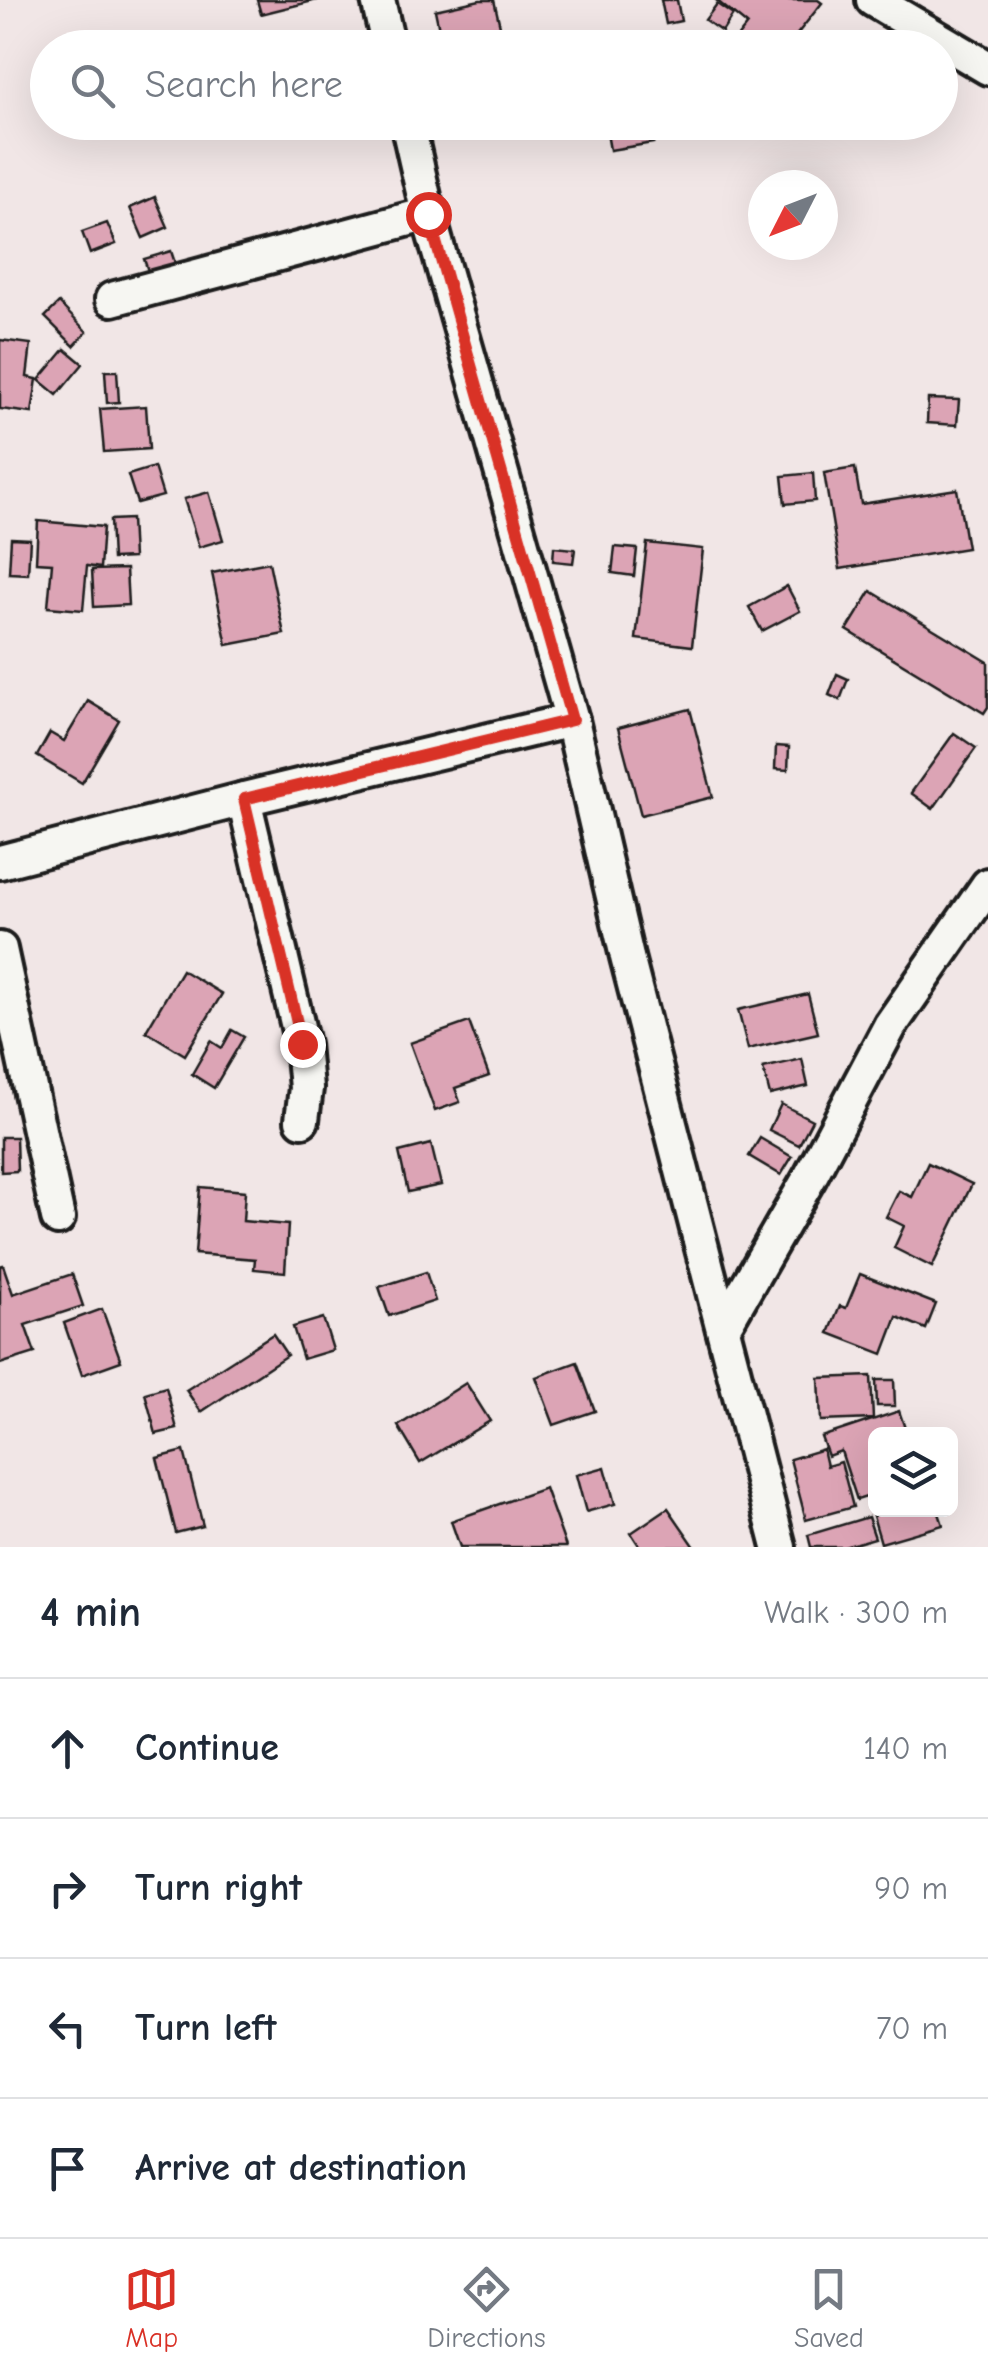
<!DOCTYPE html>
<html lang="en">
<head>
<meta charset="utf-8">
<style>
	:root { --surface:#fff; --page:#f2f2f3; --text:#1f2937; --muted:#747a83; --line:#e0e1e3; --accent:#d93025 }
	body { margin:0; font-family:"Comic Neue",sans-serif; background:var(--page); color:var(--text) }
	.controls { position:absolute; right:30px; bottom:30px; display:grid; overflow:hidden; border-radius:15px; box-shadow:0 10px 40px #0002 }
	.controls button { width:90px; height:90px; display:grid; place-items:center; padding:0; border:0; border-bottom:2px solid var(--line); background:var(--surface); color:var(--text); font:50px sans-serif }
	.compass { position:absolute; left:748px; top:170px; width:90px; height:90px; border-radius:50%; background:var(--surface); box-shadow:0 10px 40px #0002; rotate:228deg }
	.stop { position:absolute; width:30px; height:30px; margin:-22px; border:8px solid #d93025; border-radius:50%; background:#fff }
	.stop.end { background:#d93025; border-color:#fff; box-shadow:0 2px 10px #0008 }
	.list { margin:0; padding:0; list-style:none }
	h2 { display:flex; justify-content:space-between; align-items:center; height:130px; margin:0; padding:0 40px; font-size:42px }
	h2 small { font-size:32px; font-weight:400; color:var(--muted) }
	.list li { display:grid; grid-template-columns:65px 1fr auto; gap:30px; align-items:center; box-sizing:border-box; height:140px; padding:0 40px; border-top:2px solid var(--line) }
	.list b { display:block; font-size:38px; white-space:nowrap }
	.list em { font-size:32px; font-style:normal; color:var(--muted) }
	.icon { flex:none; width:55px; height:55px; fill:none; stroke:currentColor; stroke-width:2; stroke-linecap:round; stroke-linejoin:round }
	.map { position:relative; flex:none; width:988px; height:1547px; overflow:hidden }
	.search { position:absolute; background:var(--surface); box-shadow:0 10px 40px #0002; left:30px; right:30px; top:30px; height:110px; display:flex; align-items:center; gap:25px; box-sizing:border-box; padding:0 35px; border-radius:55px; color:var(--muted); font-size:38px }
	.sheet { height:690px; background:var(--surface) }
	nav { display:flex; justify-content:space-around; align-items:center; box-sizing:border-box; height:140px; border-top:2px solid var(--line); background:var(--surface); font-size:28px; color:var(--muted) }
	nav a { display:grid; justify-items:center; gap:5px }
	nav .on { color:var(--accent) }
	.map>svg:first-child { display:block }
</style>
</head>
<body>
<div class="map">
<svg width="988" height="1547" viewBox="0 0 988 1547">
	<rect width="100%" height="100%" fill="#f1e6e6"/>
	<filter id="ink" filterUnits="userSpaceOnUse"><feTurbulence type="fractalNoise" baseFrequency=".01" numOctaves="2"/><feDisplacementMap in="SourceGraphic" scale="20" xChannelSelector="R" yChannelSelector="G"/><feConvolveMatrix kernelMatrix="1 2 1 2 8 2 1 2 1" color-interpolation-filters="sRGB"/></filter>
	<g filter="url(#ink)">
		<g fill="#dca4b5" stroke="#1c1c1c" stroke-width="2.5">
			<path d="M257,0H317L261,14Z"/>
			<path d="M480,0H494L505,48H443L435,10Z"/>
			<path d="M661,0H677L681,21L666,24Z"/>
			<path d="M716,0H818L822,3L786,48H729L747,25Z"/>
			<path d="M717,4L733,15L722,32L705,20Z"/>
			<path d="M605,122H639L640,128L648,129L653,143L610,150Z"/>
			<path d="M155,197L168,227L143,238L130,208Z"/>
			<path d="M107,223L116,244L90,254L82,232Z"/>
			<path d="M171,251L178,272L151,280L144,259Z"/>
			<path d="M59,303L87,332L74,346L45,317Z"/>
			<path d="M0,340L31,344L27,377L37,379L32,413L0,409Z"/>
			<path d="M65,349L83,364L57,395L39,380Z"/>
			<path d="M105,371H117L119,402L107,403Z"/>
			<path d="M928,399L959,400L957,425L927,423Z"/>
			<path d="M146,406L149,449L104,452L100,409Z"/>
			<path d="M154,467L163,496L137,503L128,475Z"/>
			<path d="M855,468L861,504L957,489L967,548L840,569L824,473Z"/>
			<path d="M813,473L815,501L785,504L782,476Z"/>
			<path d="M209,492L223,540L199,547L184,499Z"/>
			<path d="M131,519L133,558L112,559L110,520Z"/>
			<path d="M38,521L103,527L100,568L87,566L83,610L48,607L52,563L36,562Z"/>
			<path d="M11,538L30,539L28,574L9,573Z"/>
			<path d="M647,543L703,549L692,646L636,639Z"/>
			<path d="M554,547L575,549L573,563L553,561Z"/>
			<path d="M615,547L637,549L634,576L612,573Z"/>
			<path d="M269,562L284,634L227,645L212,573Z"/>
			<path d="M126,569L128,605L94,607L92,570Z"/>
			<path d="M787,586L800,611L762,631L749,607Z"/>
			<path d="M871,591L988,662V707L984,713L847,630Z"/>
			<path d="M837,674L848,679L840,700L829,695Z"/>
			<path d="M88,701L119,720L82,783L37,756L50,733L64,741Z"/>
			<path d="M690,709L713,797L641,815L618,728Z"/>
			<path d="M954,733L976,748L933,809L911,793Z"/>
			<path d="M776,746L789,747L788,770L775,769Z"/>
			<path d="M182,970L222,994L185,1055L146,1031Z"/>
			<path d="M808,994L818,1033L748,1049L738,1010Z"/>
			<path d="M469,1022L489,1076L455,1088L460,1102L435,1111L410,1043Z"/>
			<path d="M232,1030L244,1037L214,1088L192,1074L211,1041L222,1048Z"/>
			<path d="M802,1059L808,1086L770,1095L763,1068Z"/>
			<path d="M781,1104L812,1120L799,1145L769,1130Z"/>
			<path d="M1,1137H16L17,1171L1,1172Z"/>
			<path d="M760,1138L792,1157L781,1175L749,1156Z"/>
			<path d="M431,1144L441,1185L408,1192L399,1152Z"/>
			<path d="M928,1163L972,1184L932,1267L894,1248L904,1226L886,1217L899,1191L912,1197Z"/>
			<path d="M200,1187L245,1191L243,1221L288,1225L285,1272L254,1269L255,1259L195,1254Z"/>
			<path d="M3,1265L13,1294L72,1274L83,1306L25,1325L35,1353L0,1364V1266Z"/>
			<path d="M426,1272L435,1301L389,1316L379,1287Z"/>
			<path d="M860,1274L936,1304L926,1329L897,1317L883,1354L829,1333L840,1306L846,1308Z"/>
			<path d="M102,1309L121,1361L82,1375L64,1323Z"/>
			<path d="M323,1318L333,1350L303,1359L293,1327Z"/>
			<path d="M273,1334L287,1355L201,1412L186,1390Z"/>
			<path d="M577,1362L595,1411L554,1425L536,1377Z"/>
			<path d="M871,1376L873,1419L821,1421L819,1378Z"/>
			<path d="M876,1380H894L895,1406H877Z"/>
			<path d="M466,1383L490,1421L420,1463L398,1426Z"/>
			<path d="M166,1387L177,1429L156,1434L145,1393Z"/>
			<path d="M899,1411L907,1434H876V1494L857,1500L841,1451L828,1456L821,1437Z"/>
			<path d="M823,1449L827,1466L841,1462L853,1507L806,1520L790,1459Z"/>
			<path d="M184,1451L203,1526L176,1533L157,1458Z"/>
			<path d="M605,1467L615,1504L586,1512L576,1475Z"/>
			<path d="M545,1488L566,1547H460L451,1521Z"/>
			<path d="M668,1508L695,1547H640L631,1533Z"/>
			<path d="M893,1510H938L943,1525L881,1543L873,1516Z"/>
			<path d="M868,1517L875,1538L844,1547H811L808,1535Z"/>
		</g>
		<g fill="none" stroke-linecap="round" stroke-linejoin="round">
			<defs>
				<g id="minor">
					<path d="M378,0L389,48"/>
					<path d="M873,0L988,68"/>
					<path d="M407,122L428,214L572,720L627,957L779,1547"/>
					<path d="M112,299L428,214"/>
					<path d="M244,799L302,1044L306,1088L302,1120"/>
					<path d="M0,862L244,799L572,720"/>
					<path d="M0,949L58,1218"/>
					<path d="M723,1328L810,1177L890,1026L988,885"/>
				</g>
			</defs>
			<use href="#minor" stroke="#1c1c1c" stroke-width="40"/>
			<use href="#minor" stroke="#f6f6f2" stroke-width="32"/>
		</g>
	</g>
	<g fill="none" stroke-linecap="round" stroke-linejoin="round" filter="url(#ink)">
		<path stroke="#d93025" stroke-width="12" d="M302,1044L244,799L572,720L428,214"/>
	</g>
</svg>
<div class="controls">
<button><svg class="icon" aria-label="layers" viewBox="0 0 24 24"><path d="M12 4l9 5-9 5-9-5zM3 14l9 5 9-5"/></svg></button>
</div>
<svg class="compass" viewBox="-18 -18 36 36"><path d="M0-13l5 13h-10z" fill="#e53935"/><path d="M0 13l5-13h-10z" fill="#747a83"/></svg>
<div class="stop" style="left:428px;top:214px"></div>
<div class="stop end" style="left:302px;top:1044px"></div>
<div class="search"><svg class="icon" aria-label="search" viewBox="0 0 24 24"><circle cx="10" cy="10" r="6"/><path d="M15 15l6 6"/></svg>Search here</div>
</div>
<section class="sheet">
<h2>4 min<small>Walk · 300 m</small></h2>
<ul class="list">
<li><svg class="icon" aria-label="ahead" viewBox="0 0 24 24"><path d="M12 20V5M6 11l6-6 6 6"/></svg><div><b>Continue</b></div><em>140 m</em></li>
<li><svg class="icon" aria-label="right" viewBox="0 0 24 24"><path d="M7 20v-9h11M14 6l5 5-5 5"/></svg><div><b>Turn right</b></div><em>90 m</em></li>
<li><svg class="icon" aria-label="left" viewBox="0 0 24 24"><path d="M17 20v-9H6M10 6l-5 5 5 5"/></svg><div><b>Turn left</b></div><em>70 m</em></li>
<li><svg class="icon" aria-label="arrive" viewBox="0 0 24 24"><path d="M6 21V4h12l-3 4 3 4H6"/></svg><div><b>Arrive at destination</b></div></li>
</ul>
</section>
<nav>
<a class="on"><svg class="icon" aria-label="map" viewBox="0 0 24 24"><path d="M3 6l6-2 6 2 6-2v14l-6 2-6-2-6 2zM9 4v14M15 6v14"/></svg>Map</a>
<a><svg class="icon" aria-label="directions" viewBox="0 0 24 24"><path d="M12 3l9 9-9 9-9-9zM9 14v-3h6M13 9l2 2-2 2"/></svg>Directions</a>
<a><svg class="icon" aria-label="saved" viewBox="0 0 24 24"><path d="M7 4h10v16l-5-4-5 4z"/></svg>Saved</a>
</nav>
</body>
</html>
